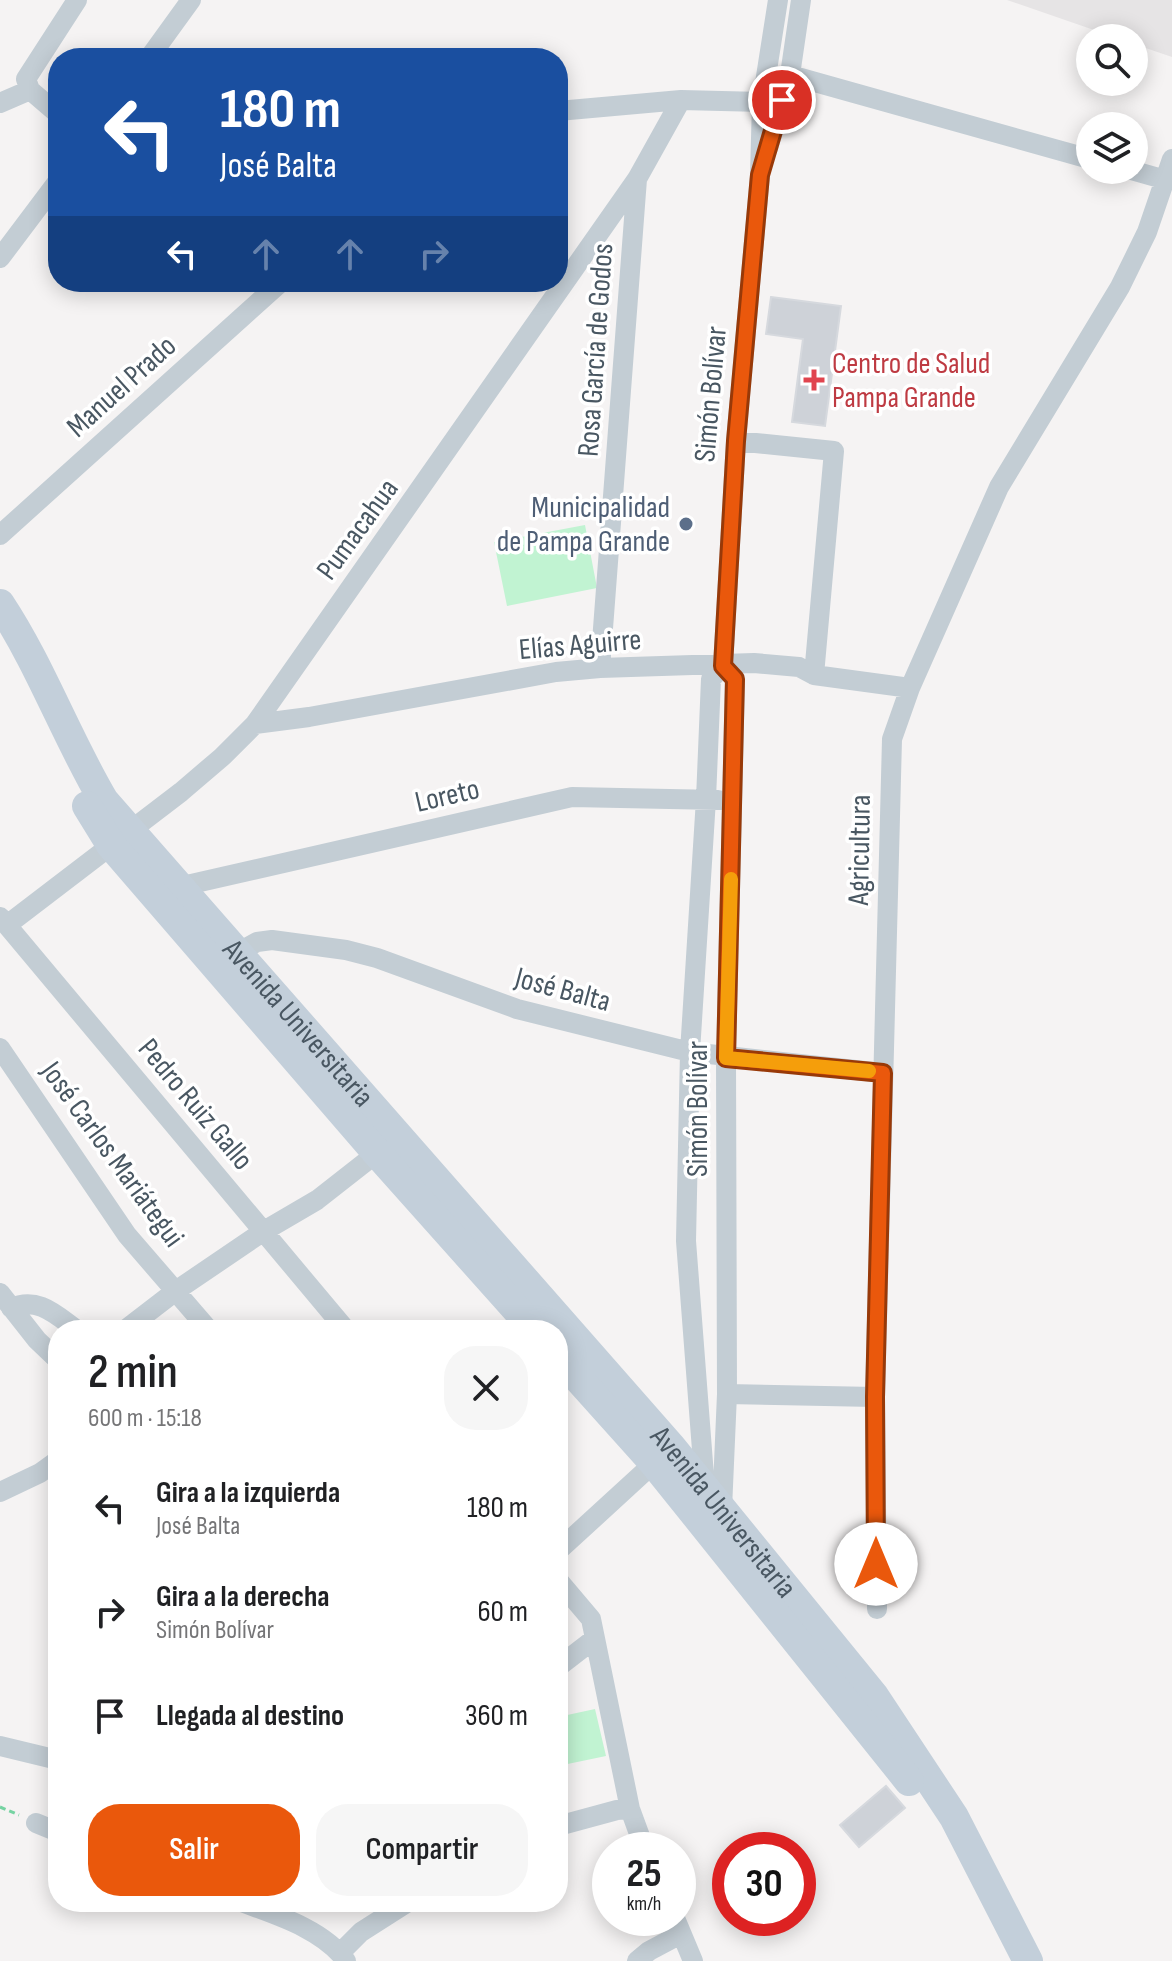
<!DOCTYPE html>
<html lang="es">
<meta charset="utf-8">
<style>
:root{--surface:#fff;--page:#f6f6f6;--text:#202124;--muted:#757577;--accent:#ea580c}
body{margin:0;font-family:"Sofia Sans Condensed",sans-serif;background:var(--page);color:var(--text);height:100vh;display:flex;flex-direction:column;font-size:30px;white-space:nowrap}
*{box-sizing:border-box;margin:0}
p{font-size:26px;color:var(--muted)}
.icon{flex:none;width:44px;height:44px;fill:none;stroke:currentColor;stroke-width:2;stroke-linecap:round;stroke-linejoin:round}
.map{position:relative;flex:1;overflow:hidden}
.details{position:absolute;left:48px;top:1320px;width:520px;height:592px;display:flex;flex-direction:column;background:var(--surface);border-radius:32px;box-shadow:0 4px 20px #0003}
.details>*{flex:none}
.banner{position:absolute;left:48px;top:48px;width:520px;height:244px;border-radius:32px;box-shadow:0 4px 20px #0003;background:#1a4fa0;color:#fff;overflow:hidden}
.tools{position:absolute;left:1076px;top:24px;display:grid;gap:16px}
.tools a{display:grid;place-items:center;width:72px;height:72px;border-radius:50%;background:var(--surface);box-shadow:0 4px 20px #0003;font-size:40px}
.speed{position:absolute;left:592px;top:1832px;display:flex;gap:16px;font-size:40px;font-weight:700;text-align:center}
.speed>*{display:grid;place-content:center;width:104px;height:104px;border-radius:50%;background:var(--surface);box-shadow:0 4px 20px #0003;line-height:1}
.speed small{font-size:20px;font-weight:400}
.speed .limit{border:12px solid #d22;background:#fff;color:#111}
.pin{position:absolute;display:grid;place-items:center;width:68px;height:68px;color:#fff;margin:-34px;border:4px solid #fff;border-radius:50%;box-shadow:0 2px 8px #0007}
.me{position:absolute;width:88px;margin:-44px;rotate:0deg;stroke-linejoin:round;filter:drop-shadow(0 0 6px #0008)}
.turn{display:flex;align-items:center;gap:28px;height:168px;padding:0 40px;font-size:36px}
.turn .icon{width:104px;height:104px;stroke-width:2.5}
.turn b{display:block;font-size:56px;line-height:68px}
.lanes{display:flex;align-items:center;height:76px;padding:0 40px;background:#0003;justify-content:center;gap:40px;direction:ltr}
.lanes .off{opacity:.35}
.round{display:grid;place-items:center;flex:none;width:84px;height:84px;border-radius:32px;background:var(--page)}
.head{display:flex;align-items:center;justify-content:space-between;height:136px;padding:0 40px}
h1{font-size:48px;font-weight:600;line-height:60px}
.cta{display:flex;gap:16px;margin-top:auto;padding:16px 40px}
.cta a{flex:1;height:92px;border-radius:32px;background:var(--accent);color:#fff;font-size:32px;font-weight:600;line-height:92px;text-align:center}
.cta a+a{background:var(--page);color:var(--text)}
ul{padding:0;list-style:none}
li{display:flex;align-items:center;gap:24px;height:104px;padding:0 40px}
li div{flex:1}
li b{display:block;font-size:30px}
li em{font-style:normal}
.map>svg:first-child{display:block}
.education{fill:#e6e4e5}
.green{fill:#c1f3d2}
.building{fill:#ced2d8;stroke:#d6d9de;stroke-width:2}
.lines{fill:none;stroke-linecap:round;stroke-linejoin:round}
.path{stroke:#76d3a2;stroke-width:3;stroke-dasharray:6 4;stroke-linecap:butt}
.street{stroke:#c3cdd4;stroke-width:20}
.secondary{stroke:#c3cfda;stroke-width:30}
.route-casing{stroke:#983908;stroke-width:20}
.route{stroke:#ea580c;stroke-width:14}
.slow{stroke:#f59e0b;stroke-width:14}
.health-dot{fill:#e0444e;stroke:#fff;stroke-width:3}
.service-dot{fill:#5c6f8a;stroke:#fff;stroke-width:3}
.labels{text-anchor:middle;stroke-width:7;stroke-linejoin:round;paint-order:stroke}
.street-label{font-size:30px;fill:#495762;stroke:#fff}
.health-label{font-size:30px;fill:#be3a42;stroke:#fff;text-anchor:start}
.service-label{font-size:30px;fill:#4e5e75;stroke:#fff;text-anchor:end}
</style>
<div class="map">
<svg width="1172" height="1961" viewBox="0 0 1172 1961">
<rect width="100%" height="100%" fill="#f5f3f3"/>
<path class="education" d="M1007 0H1172V57L1134 44V38H1117Z"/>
<path class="green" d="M585 525 597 588 507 606 494 542Z
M595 1709 606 1756 558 1766V1717Z"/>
<path class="building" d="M771 297 841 306 825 426 792 422 803 339 766 334Z
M886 1786 905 1808 859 1847 840 1825Z"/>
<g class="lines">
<path class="path" d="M0 1807 19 1815"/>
<path class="street" d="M149 58 191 0
M790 75 1090 159
M0 103 30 90
M558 111 681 100 762 102
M58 114 30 90 26 79 77 0
M768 148 790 75 801 0
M1131 170 1166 180
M0 258 58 181
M736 441 834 451 814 675
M0 535 281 282
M600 668 637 179
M255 724 309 717 556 672 600 668 754 663 799 667 814 675 910 688
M178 887 572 797 718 800
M0 917 346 1330
M7 925 181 792 222 757 255 724 637 179 681 100
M237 953 257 942 272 940 346 950 377 958 517 1009 690 1052 883 1073
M0 1048 127 1235 209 1330
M0 1293 37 1340 58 1360
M11 1308C38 1296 56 1315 77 1330
M125 1330 177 1290 264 1231 317 1200 377 1153
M727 1394 875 1397
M705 1489 686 1241 690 1052 706 799 711 679 723 666 736 441 760 175 762 102 778 0
M0 1492 40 1473 58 1460
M722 1509 727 1394 726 1058 735 679 723 666
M558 1551 654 1463
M558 1580 591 1619 630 1809 645 1850
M877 1609 875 1397 892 739 910 688 999 487 1120 287 1147 232 1172 159
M558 1667 593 1640
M0 1746 58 1760
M36 1823 58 1832
M558 1826 617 1810 630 1809
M241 1902C276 1915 323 1929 346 1961
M675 1918 693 1961
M340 1953 361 1932 408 1902
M637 1961 649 1951 681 1934"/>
<g class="secondary">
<path id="s1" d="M0 604C41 666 66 737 104 801L672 1448 874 1696 954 1817 1028 1961"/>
<path d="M87 806 111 845 377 1153 535 1330"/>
<path d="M558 1356 654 1463 909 1781"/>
</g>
</g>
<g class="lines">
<defs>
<path id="route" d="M782 100 760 175 736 441 723 666 735 679 726 1058 883 1073 875 1397 876 1564"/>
</defs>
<use href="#route" class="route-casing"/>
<use href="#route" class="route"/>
<path class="slow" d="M731 879 726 1058 869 1071"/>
</g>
<path class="health-dot" d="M810 368h8v8h8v8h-8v8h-8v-8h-8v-8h8z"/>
<circle class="service-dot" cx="686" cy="524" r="8"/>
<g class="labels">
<g class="street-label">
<text transform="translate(595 350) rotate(-86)" y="10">Rosa García de Godos</text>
<text transform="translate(121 386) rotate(-42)" y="10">Manuel Prado</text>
<text transform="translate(710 394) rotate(-85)" y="10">Simón Bolívar</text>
<text transform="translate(357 529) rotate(-54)" y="10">Pumacahua</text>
<text transform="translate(580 644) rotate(-5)" y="10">Elías Aguirre</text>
<text transform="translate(447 795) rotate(-13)" y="10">Loreto</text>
<text transform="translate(859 850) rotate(-89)" y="10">Agricultura</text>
<text transform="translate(563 989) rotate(15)" y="10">José Balta</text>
<text dy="10" stroke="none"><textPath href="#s1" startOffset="518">Avenida Universitaria</textPath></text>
<text transform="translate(196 1104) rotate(50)" y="10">Pedro Ruiz Gallo</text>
<text transform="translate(697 1109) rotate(-90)" y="10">Simón Bolívar</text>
<text transform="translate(113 1154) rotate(54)" y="10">José Carlos Mariátegui</text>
<text dy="10" stroke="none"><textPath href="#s1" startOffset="1166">Avenida Universitaria</textPath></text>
</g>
<g class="health-label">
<text x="832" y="373">Centro de Salud<tspan x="832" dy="34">Pampa Grande</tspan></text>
</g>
<g class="service-label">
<text x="670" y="517">Municipalidad<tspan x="670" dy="34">de Pampa Grande</tspan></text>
</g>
</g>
</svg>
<div class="tools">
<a><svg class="icon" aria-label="search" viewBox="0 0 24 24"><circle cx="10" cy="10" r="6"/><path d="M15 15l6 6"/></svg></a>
<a><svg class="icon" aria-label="layers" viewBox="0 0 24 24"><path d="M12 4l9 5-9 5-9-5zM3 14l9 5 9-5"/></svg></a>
</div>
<div class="speed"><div>25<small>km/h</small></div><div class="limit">30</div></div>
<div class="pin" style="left:782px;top:100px;background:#d93025"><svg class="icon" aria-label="arrive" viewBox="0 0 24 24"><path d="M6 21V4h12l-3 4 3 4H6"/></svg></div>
<svg class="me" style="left:876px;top:1564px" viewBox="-20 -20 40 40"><circle r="19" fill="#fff"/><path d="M0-13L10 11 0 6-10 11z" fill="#ea580c"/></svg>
<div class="banner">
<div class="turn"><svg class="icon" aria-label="left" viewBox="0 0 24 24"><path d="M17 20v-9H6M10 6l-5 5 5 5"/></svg><div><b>180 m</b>José Balta</div></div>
<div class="lanes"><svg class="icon" aria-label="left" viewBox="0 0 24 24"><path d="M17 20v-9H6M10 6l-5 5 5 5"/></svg><svg class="icon off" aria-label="ahead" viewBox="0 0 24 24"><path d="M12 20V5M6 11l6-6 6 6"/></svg><svg class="icon off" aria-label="ahead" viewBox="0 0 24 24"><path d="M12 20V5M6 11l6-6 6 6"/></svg><svg class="icon off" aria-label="right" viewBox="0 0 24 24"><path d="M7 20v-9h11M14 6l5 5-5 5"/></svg></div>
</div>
<section class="details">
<div class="head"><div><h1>2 min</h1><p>600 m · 15:18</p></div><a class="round"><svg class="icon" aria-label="close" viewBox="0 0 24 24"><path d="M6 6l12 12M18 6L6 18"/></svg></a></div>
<ul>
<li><svg class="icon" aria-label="left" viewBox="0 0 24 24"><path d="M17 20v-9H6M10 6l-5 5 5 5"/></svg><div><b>Gira a la izquierda</b><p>José Balta</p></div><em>180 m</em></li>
<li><svg class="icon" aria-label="right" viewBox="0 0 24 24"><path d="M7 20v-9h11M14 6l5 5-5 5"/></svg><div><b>Gira a la derecha</b><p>Simón Bolívar</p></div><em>60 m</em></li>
<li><svg class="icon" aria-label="arrive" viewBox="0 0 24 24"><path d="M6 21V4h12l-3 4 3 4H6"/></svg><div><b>Llegada al destino</b></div><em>360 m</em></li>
</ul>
<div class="cta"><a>Salir</a><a>Compartir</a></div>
</section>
</div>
